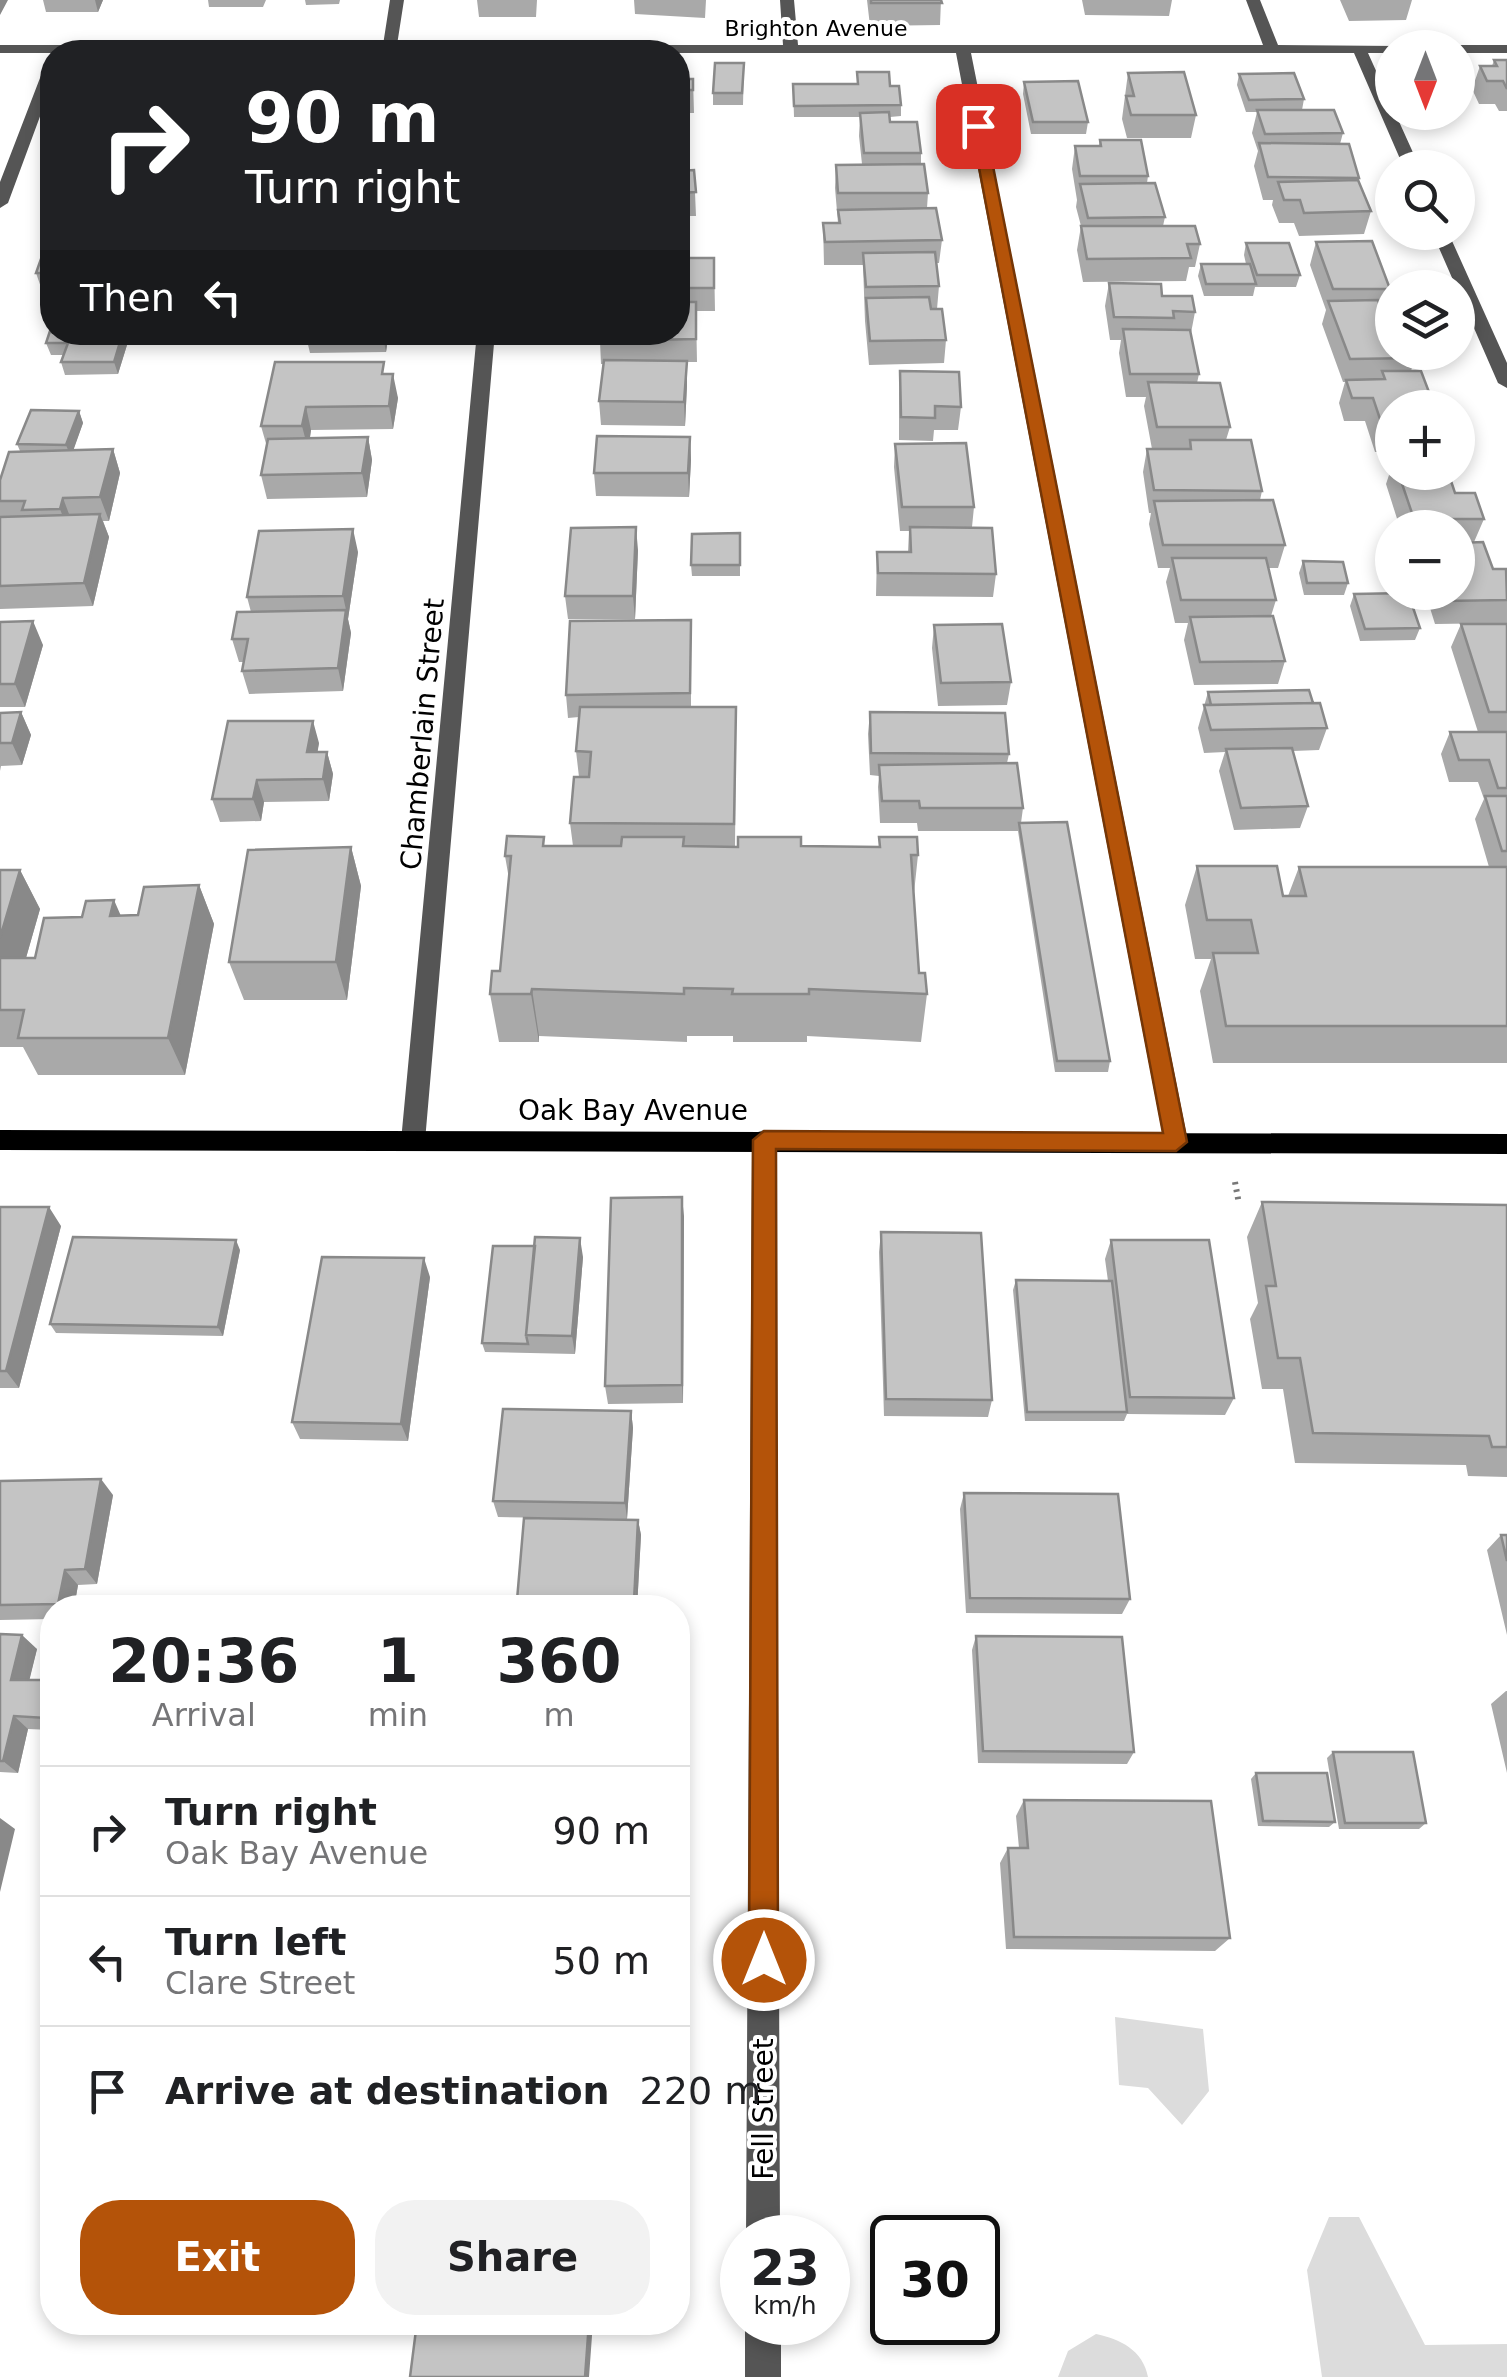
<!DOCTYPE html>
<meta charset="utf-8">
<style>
:root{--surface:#fff;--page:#f2f2f2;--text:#202124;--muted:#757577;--line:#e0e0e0;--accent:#b45309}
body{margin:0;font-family:"DejaVu Sans",sans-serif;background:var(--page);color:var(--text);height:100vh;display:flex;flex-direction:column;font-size:38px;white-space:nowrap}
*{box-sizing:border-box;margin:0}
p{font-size:32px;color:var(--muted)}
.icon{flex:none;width:55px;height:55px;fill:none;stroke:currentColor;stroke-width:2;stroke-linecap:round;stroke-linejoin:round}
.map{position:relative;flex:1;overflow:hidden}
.side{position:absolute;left:40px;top:1595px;width:650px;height:740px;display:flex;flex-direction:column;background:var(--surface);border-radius:40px;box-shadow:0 5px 15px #0003}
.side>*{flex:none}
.banner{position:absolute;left:40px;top:40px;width:650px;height:305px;border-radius:40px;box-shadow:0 5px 15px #0003;background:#202124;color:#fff;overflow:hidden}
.needle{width:65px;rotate:180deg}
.fabs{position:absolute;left:1375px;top:30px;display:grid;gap:20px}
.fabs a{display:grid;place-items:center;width:100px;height:100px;border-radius:50%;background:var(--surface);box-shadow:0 5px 15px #0003;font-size:50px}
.speed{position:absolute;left:720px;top:2215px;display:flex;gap:20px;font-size:50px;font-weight:700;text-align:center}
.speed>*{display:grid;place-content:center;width:130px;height:130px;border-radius:50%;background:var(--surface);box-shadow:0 5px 15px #0003;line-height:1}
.speed small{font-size:25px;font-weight:400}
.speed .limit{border:5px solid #111;border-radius:15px;background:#fff;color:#111}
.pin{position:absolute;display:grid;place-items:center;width:85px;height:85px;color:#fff;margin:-42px;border-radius:20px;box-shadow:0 5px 15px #0006}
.me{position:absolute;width:110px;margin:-55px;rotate:0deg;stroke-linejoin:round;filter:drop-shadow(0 0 8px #0008)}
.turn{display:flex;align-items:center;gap:35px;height:210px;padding:0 40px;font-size:45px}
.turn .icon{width:130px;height:130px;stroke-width:2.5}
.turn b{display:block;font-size:70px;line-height:85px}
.then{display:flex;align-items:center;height:95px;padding:0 40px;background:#0003;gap:20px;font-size:38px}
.eta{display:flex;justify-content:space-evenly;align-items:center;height:170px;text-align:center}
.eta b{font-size:60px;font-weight:700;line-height:70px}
.cta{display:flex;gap:20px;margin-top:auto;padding:20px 40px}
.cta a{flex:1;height:115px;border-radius:40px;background:var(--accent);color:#fff;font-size:40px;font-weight:700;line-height:115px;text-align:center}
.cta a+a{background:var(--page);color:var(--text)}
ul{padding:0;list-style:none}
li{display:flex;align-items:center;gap:30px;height:130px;padding:0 40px;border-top:2px solid var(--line)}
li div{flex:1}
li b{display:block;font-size:38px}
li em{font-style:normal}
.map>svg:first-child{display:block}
.green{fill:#dcdcdc}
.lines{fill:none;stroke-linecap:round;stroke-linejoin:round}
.path{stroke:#777;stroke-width:6;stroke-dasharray:2.5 5;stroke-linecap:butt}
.minor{fill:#555;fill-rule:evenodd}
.major{fill:#000;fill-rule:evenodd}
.wall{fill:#a9a9a9}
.shaded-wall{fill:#898989}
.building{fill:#c4c4c4;stroke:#898989;stroke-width:2.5}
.route{fill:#b45309;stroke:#753606;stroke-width:2.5}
.labels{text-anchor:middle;stroke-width:8;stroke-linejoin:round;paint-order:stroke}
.far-street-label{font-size:22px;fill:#000;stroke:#fff}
.street-label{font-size:28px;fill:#000;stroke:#fff}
</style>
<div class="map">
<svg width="1507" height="2377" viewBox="0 0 1507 2377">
<rect width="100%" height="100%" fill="#fff"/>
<path class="green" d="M1115 2017 1203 2029 1209 2091 1182 2125 1148 2088 1119 2085Z
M1329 2217H1359L1425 2345 1507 2344V2377H1322L1307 2270Z
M1096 2334C1120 2339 1143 2350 1148 2377H1058L1068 2351Z"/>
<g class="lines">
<path class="path" d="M1235 1182 1239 1204"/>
<path class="minor" d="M390 0H404L397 45H783L780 0H794L798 45H1263L1246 0H1260L1278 45 1397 46 1392 48V53H1368L1420 168H1404L1354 53H971L1188 1142 1185 1149H1167L1164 1142 956 53H0V45H383Z
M1458 45H1507V53H1458V48H1452Z
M52 61V84L8 203 0 208V182L45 65Z
M1432 232H1448L1507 363V388L1498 383Z
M477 332H495L425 1141 422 1148H404L401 1141Z
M764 1130 773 1133 776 1140 780 2238H746L752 1140 755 1133Z
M745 2322H781V2377H745Z"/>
<path class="major" d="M0 1130 1507 1134V1154L0 1150Z"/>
</g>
<path class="wall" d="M43 0H103L98 12H46Z
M208 0H266L263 7H209Z
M305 0H340L339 4 306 5Z
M477 0H537L536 17H479Z
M634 0H706L705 18 635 14Z
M867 0H941L940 25 870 26Z
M1082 0H1172L1169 16 1085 15Z
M1340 0H1412L1406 20 1349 21Z
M1494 60H1507V111H1499L1495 104H1479L1472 89 1480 66H1492Z
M744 63 743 105H713V93Z
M857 72 890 86 901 105V116L890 117V122L921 153V164L928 193 927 208 942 240 939 263H937L939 286 937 309 946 340 944 363 869 365 865 321 863 265H824L823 223H838L835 188 836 165 862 164 859 136 860 117H794L793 84H857Z
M1128 73 1196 115 1191 138H1127L1122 119Z
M1239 74 1304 99 1302 110 1343 133 1340 144 1359 178 1358 181 1371 211 1364 234 1299 236 1294 223H1279L1272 205 1273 200H1263L1254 166 1258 151 1252 133 1257 112H1246L1237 85Z
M678 79H693L694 113H685L686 168H678Z
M1024 82 1088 122 1086 134H1031L1023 94Z
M1100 140 1148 176 1147 183 1165 217 1163 226 1200 244 1195 267H1189L1186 281 1083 282 1077 250 1081 226 1076 207 1077 200 1072 169 1075 146H1099Z
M694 170 696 216H678V171Z
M52 228V296H44L36 273Z
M1316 242 1390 289 1383 312 1415 358 1411 371 1392 408V452H1375L1365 421H1344L1339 403 1345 382H1343L1322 324 1326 310 1310 265Z
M1246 243 1300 275 1296 287H1255L1253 296H1204L1198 276 1201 264H1246L1244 255Z
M678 258H714L715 311H696L697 362H687V385L685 426 601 425 599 401 603 364H601L600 341 678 332Z
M1109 283 1162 296 1195 312 1191 333 1199 374 1197 383 1230 427 1226 440 1262 491 1260 500 1285 545 1278 568H1268L1276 600 1271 616 1285 661 1278 684 1194 685 1184 640 1188 623H1175L1166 582 1170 568H1158L1149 524 1151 513H1149L1143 472 1147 449H1152L1144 406 1146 397H1126L1119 353 1121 340H1110L1105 306Z
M52 332H131L118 374 65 375 61 362 64 355H51L46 343Z
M305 332H389L386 352 310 353Z
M900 371 961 407 958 430H934L933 441 899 440V394Z
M386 374 398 398 393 429 311 430 310 438 368 437 372 460 367 497 267 499 261 475 267 447 261 426Z
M79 411 83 423 73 450 113 449 120 473 109 521H103L109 537 93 606 0 609V480L20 451 17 444Z
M690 437 691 460 689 497 596 496 594 473Z
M895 444 974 507 972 527 996 574 993 597 876 596 877 552H908L909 531H900L894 467Z
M1392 466V472H1448L1455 493 1484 519 1474 542H1458V528H1400L1386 484Z
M740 533V576H692L691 565Z
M638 550 635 619H568L565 596Z
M358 552 348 619 351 633 343 691 249 694 242 671 244 662H239L232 639 251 612 247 597Z
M1303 561 1348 583 1344 595H1304L1299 573Z
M1507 572V623L1435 624 1425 592H1458Z
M1354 594 1420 628 1415 640 1360 641 1350 606Z
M691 620V707L736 740 735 847H879V837L918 855 914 893 919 973 927 994 921 1042 807 1036V1042H733V1036H687V1042L539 1036V1042H499L490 994 500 971 509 879 505 856 545 846H573L570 823 579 777 576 751 579 717 568 718 566 695Z
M0 622 43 645 25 707H0Z
M1461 624H1507V1063H1213L1200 991 1211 959H1195L1185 905 1197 866 1283 896H1288L1299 867H1489L1475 819 1484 799 1478 782H1449L1441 754 1450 732H1478L1451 647Z
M934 625 1011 682 1007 705 938 706 932 648Z
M1208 692 1313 703 1327 728 1319 750 1293 751 1308 806 1300 828 1234 830 1219 771 1225 752 1204 753 1198 728Z
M21 712 31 735 22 765 1 766 0 771V713Z
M870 712 1009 754 1007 763 1023 808 1021 823 1110 1061 1108 1072H1055L1018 831H918L917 823H880L878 787 879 776 870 775 868 734Z
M319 743 317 752H327L333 774 329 801 264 802 261 821 220 822 212 799Z
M351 847 361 886 347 1000H244L229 962Z
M0 870H20L40 909 26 958H35L121 916 138 915 199 885 214 924 185 1075H38L23 1047H0Z
M1262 1202 1507 1205V1477L1468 1476 1466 1465 1295 1463 1283 1389H1262L1250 1319 1258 1303 1247 1237Z
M0 1207 61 1226 19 1388H0Z
M684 1216 683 1403 608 1404 605 1386Z
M881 1232 992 1400 988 1417 884 1416 879 1252Z
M1111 1240 1234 1398 1225 1415 1127 1414 1124 1421H1025L1013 1290 1016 1280 1108 1281 1105 1259Z
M240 1250 223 1336 56 1333 50 1324Z
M583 1257 575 1354 485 1352 482 1343Z
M430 1277 408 1441 300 1439 292 1422Z
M631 1411 633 1428 627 1519 498 1517 493 1501Z
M0 1481 113 1495 97 1584 78 1585 74 1608H52V1619L0 1620Z
M964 1493 1130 1599 1122 1614 966 1613 960 1509Z
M638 1520 641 1535 637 1608H519L517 1600Z
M1501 1535H1507V1635L1487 1550Z
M0 1634 37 1649 29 1680H52V1730L28 1729 18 1773 0 1772Z
M976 1636 1134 1752 1127 1764 978 1763 972 1650Z
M1506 1691H1507V1773L1491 1704Z
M1333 1752 1426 1823 1419 1829H1339L1327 1758Z
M1256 1773 1335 1822 1329 1827 1258 1826 1251 1779Z
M1024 1800 1230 1938 1215 1951 1006 1949 1000 1863 1008 1848H1019L1016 1816Z"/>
<path class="shaded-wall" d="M0 0H8L0 15Z
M95 0H103L98 12Z
M123 332H131L118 374 114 362Z
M382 332H389L386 352Z
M687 361V385L685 426 684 402Z
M393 374 398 398 393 429 389 406Z
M306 407 311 430 308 449 302 426Z
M79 411 83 423 71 457 66 445Z
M368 437 372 460 367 497 362 473Z
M690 437 691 460 689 497 688 473Z
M113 449 120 473 109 521 100 497Z
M63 498 72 522 69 533 60 509Z
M100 514 109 537 93 606 84 583Z
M636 527 638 550 635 619 633 596Z
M353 529 358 552 348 619 343 596Z
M346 610 351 633 343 691 338 668Z
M33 621 43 645 25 707 15 684Z
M21 712 31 735 22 765 12 743Z
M313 721 319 743 314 774 307 752Z
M327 752 333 774 329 801 323 779Z
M257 780 264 802 261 821 253 799Z
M351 847 361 886 347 1000 336 962Z
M20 870 40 909 15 996 0 969V938Z
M199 885 214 924 185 1075 168 1038Z
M114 900 131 939 110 916Z
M532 989 539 1036V1042L531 994Z
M682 1197 684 1216 683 1403 682 1385Z
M49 1207 61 1226 19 1388 6 1371Z
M580 1238 583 1257 575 1354 572 1336Z
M236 1240 240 1250 223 1336 218 1327Z
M424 1258 430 1277 408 1441 401 1424Z
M631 1411 633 1428 627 1519 625 1503Z
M101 1479 113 1495 97 1584 85 1569Z
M638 1520 641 1535 637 1608H635Z
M65 1570 78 1585 74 1608H62L58 1604Z
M22 1635 37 1649 26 1694 11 1680Z
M52 1689V1724L46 1718Z
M14 1716 28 1729 18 1773 3 1761Z
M0 1818 15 1829 0 1892Z
M589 2322H593L589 2377H585Z"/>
<path class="building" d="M871 0H941L942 3H871Z
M1494 60H1507V89L1503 81H1487L1480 66H1497Z
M715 63H744L742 93H713Z
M857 72H889L890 86H899L901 105 794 106 793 84H858Z
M1184 72 1196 115H1131L1126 96H1134L1128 73Z
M1294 73 1304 99 1249 100 1239 74Z
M678 79H693V90H678Z
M1078 81 1088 122H1033L1024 82Z
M678 110H685V145H678Z
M1257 110H1334L1343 133 1265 134Z
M889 112 890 122H917L921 153H864L860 113Z
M1100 140H1141L1148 176H1080L1075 146H1101Z
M1259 143 1349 144 1359 178 1268 177Z
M924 164 928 193H838L836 165Z
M694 170 696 192 678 193V171Z
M1358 180 1371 211 1304 213 1300 200H1284L1278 182Z
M1155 183 1165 217 1088 218 1080 184Z
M936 208 942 240 825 242 823 223H840L838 210Z
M1081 226H1195L1200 244H1187L1191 258 1087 259Z
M52 228V273H36Z
M1372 241 1390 289H1333L1316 242Z
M1246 243H1289L1300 275H1257Z
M935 252 939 286 866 287 863 253Z
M678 258H714V288H678Z
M1201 264H1250L1256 284H1206Z
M1109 283 1161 284 1162 296H1192L1195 312 1173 311 1174 318 1114 317Z
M929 297 931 309H942L946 340 870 341 866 298Z
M1378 300 1382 312 1392 311V352H1413L1415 358 1350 359 1328 301Z
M678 302H696V339L600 341V332H678Z
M52 325V332H123L114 362H61L68 343H46Z
M1123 329 1190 330 1199 374H1130Z
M604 360 687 361 684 402 599 401Z
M275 362H384L382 374H393L389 406 306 407 302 426H261Z
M900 371 959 372 961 407 935 406V418L901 417Z
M1382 371H1421L1435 408H1392V428H1383L1373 398H1352L1346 380 1385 379Z
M1148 382 1220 383 1230 427H1157Z
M31 410 79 411 66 445 17 444Z
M597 436 690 437 688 473H594Z
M368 437 362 473 261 475 268 439Z
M1190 440H1251L1262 491 1154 490 1147 449H1191Z
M966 443 974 507H902L895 444Z
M113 449 100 497 63 498 60 509 22 510 25 501H0V480L9 452Z
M1398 472H1448L1455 493H1475L1484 519H1414Z
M1273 500 1285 545H1163L1154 501Z
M100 514 84 583 0 586V517Z
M636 527 633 596H565L571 528Z
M910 527 992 528 996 574 878 573 877 552H911Z
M353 529 343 596 247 597 259 531Z
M740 533V565H691L692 534Z
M1483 542 1493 569H1506L1507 600 1444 601 1441 592H1458V543Z
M1172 558H1266L1276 600H1181Z
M1303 561 1343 562 1348 583H1307Z
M1408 593 1420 628 1365 629 1354 594Z
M346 610 338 668 242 671 248 639H232L237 612Z
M1273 616 1285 661 1200 662 1190 617Z
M691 620 690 693 566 695 570 621Z
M33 621 15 684H0V622Z
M1002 624 1011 682 941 683 934 625Z
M1461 624H1507V712H1489Z
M1309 690 1313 703 1211 705 1208 692Z
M1320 703 1327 728 1211 730 1204 705Z
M580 707H736L734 824 570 823 574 777H589L591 752 576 751Z
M21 712 12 743H0V713Z
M870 712 1005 713 1009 754 871 753Z
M228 721H313L307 752H327L323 779 257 780 253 799H212Z
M1450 732H1507V788H1498L1489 760H1459Z
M1292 748 1308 806 1241 808 1226 749Z
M1017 763 1023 808H920L919 801H882L879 765Z
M1485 796H1507V851H1502Z
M1067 822 1110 1061H1057L1019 823Z
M507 836 544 837 543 846H621L622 837H684L683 846 738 847V837H801V846L880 847 879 837H917L918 855H911L919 973H925L927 994 809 989V994H732L733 989 684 988V994L532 989 531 994H490L492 971H500L511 856H505Z
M351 847 336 962H229L248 850Z
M1197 866H1277L1283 896H1306L1299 867H1507V1026H1226L1213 953H1258L1251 920H1207Z
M0 870H20L0 938Z
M199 885 168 1038H18L24 1010H0V958H35L44 918 82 917 86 901 114 900 110 916 138 915 144 887Z
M682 1197V1385L605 1386 611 1198Z
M1262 1202 1507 1205V1447H1492L1489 1436 1313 1433 1300 1358H1278L1266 1286H1276Z
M0 1207H49L6 1371H0Z
M881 1232 981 1233 992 1400 886 1399Z
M73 1237 236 1240 218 1327 50 1324Z
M535 1237 580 1238 572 1336 526 1335Z
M1111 1240H1209L1234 1398 1130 1397Z
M493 1246H535L526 1335 528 1344 482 1343Z
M322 1257 424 1258 401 1424 292 1422Z
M1016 1280 1112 1281 1127 1412H1027Z
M503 1409 631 1411 625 1503 493 1501Z
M101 1479 85 1569 65 1570 58 1604 0 1605V1481Z
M964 1493 1118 1494 1130 1599 970 1598Z
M524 1518 638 1520 634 1602 517 1600Z
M1501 1535H1507V1561Z
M0 1634 22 1635 11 1680H52V1689L46 1718 14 1716 3 1761H0Z
M976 1636 1122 1637 1134 1752 983 1751Z
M1333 1752H1413L1426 1823H1345Z
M1256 1773H1327L1335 1822 1263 1821Z
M1024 1800 1211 1801 1230 1938 1014 1937 1008 1848H1028Z
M417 2322H589L585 2377H410Z"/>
<path class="route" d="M978 122 985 126 1187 1142 1176 1151 776 1149 778 1960 774 1971 764 1975 753 1971 749 1960 753 1140 764 1131 1163 1133 971 126Z"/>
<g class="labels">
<g class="far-street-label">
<text x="816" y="36">Brighton Avenue</text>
</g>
<g class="street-label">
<text transform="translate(422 734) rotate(-85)" y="10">Chamberlain Street</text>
<text x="633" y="1120">Oak Bay Avenue</text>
<text transform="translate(763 2109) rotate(-90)" y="10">Fell Street</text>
</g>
</g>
</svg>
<div class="fabs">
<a><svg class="needle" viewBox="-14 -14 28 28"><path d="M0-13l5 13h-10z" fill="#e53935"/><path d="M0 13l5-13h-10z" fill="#757577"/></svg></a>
<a><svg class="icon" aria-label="search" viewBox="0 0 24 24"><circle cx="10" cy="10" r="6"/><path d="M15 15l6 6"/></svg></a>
<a><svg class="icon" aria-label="layers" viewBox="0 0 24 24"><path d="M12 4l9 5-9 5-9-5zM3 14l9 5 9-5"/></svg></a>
<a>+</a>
<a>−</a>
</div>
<div class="speed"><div>23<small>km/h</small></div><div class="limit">30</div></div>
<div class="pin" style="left:978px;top:126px;background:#d93025"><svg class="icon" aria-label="arrive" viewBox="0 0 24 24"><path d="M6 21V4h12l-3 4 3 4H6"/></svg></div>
<svg class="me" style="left:764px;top:1960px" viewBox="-20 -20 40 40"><circle r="17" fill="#b45309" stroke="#fff" stroke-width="3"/><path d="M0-11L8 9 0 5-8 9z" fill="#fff"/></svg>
<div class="banner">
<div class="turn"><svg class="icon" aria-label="right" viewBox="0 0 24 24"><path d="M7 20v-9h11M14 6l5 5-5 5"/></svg><div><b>90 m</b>Turn right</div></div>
<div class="then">Then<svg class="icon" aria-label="left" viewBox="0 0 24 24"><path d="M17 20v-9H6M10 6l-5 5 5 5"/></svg></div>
</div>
<section class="side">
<div class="eta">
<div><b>20:36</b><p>Arrival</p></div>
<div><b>1</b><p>min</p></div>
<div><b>360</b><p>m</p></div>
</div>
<ul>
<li><svg class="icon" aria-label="right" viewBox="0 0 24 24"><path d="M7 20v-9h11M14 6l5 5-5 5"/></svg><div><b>Turn right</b><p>Oak Bay Avenue</p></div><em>90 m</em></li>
<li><svg class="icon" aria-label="left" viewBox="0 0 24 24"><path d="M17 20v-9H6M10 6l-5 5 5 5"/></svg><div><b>Turn left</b><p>Clare Street</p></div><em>50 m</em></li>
<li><svg class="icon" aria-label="arrive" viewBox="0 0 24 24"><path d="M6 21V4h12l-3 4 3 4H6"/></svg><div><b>Arrive at destination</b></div><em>220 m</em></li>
</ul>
<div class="cta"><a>Exit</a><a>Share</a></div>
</section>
</div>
